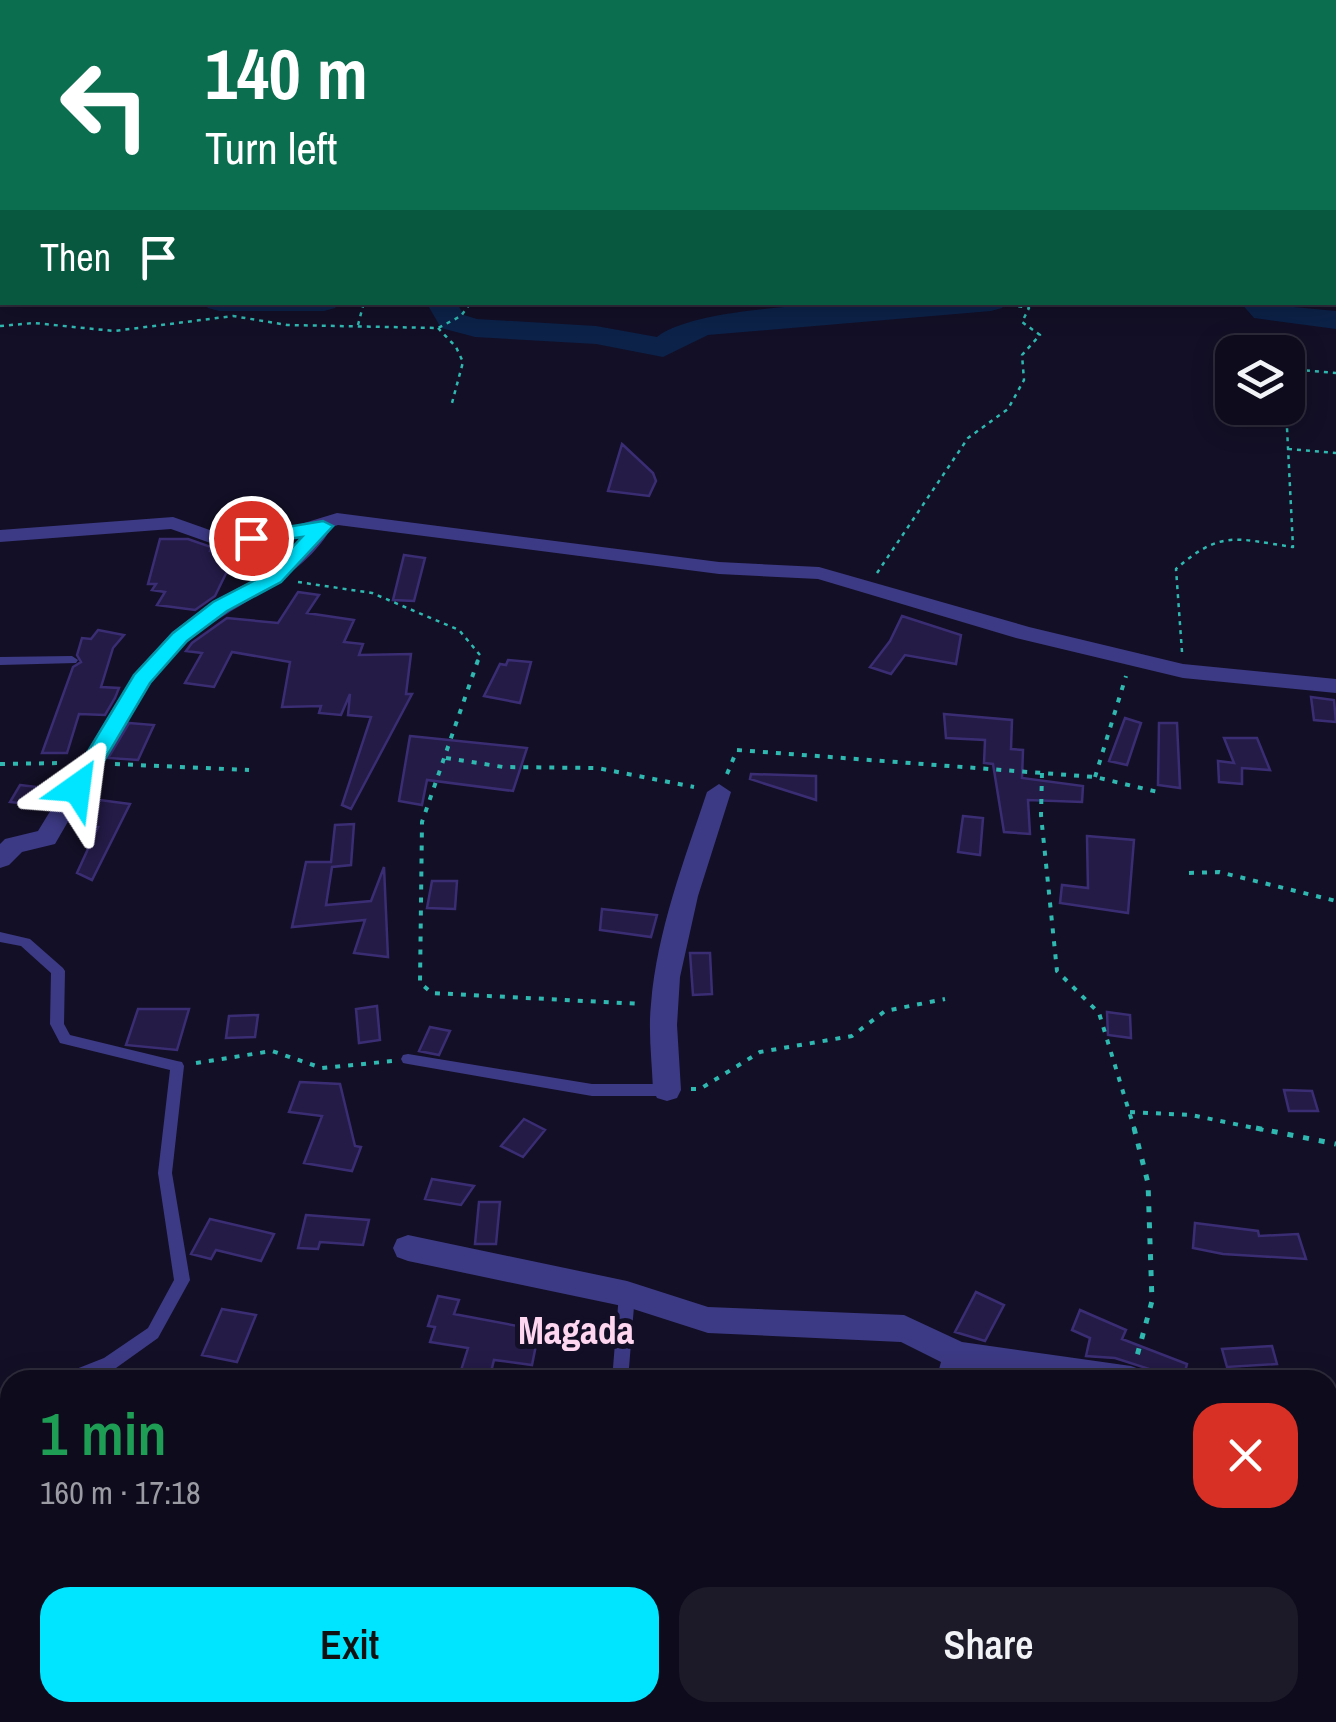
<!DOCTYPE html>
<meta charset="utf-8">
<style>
:root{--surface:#0e0b1c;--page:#1c1929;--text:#f1f3f6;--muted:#9b9ba3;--line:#2e2b3b;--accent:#00e5ff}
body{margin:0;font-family:"Archivo Narrow",sans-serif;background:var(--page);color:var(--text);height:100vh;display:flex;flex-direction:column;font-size:38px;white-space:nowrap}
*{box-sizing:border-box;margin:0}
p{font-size:32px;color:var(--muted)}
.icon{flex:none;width:55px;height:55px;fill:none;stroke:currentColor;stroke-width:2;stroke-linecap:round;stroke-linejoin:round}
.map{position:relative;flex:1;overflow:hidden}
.side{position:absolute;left:0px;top:1370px;width:1338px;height:352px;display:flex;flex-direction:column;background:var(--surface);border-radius:30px 30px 0 0;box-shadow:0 5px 25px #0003,0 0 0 2px var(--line)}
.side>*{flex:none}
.hud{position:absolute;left:0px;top:0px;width:1338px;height:305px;box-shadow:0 5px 25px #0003,0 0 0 2px var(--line);background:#0b6e4f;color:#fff;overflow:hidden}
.buttons{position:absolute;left:1215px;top:335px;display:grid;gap:20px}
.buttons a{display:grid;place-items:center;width:90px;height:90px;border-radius:20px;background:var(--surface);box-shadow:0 5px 25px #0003,0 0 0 2px var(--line);font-size:50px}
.pin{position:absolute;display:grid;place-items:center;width:85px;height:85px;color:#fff;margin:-42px;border:5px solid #fff;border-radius:50%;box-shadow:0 2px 10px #0007}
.me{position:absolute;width:110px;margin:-55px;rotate:31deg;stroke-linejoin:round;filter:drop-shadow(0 0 8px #0008)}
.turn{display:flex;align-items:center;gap:35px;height:210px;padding:0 40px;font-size:45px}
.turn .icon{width:130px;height:130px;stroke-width:2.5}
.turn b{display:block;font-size:70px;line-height:85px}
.then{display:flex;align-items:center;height:95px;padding:0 40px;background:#0003;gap:20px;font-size:38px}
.round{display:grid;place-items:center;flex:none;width:105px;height:105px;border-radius:30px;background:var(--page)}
.overview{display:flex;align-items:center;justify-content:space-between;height:170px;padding:0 40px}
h1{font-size:60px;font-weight:600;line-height:75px;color:#1e9e55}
.cta{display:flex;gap:20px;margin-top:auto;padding:20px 40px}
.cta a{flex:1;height:115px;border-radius:30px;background:var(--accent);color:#111;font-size:40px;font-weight:600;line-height:115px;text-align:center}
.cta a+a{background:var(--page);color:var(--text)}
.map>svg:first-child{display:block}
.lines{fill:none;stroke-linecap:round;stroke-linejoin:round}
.river{fill:#0c2248;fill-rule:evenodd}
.building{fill:#241b47;stroke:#3b2d73;stroke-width:2.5}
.path-far2{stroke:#2fb8b0;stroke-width:2.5;stroke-dasharray:4 5;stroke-linecap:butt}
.path-far1{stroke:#2fb8b0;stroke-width:4;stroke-dasharray:5 8;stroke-linecap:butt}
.path{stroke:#2fb8b0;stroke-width:5;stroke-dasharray:6 10;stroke-linecap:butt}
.lane{fill:#3d3a85;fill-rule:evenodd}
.street{fill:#3d3a85;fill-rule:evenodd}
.route{fill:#00e5ff;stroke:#0095a6;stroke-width:2.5}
.labels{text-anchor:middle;stroke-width:10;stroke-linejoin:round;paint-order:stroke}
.near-neighbourhood-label{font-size:38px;font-weight:bold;fill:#ffd6f0;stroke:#130f26}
</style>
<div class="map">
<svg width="1336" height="1722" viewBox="0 0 1336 1722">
<rect width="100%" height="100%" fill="#130f26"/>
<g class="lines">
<path class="river" d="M2 268V286L0 287V269Z
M204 302H339L335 308 324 311H219L208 308Z
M426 302H456L464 315 477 319 596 326 657 337C707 297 935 302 1006 302L1002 308 991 311 708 335 663 357 596 344 475 337 441 328Z
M1240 302 1336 311V329L1254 318Z"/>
</g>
<path class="building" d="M622 444 653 473 656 481 649 496 608 491Z
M160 539H188L211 547 210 551 235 555 215 596 195 610 157 605 165 592 152 590 156 584H148Z
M404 555 425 558 414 601 393 600Z
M298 592 319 595 307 613 354 620 344 642 363 644 359 655 411 654 406 694H412L351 809 342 805 371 717 348 715 350 694 341 715 319 713 321 706 282 707 290 662 232 652 214 687 185 683 202 653 186 651 192 643 227 618 278 623Z
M902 616 961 635 956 664 905 655 891 674 870 667 890 641Z
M98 630 124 635 113 648 101 687 119 688 115 698 105 715 79 714 67 753H42L73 667 81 662 77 655 82 638 91 639Z
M508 660 531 662 520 703 484 696 500 664 506 665Z
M1311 697 1334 700 1336 722 1314 720Z
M944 714 1012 720 1011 749 1023 750 1022 778 1083 786 1082 802 1028 800 1030 834 1004 832 993 764 984 763 985 740 946 738Z
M1125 718 1141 723 1127 765 1109 761Z
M129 723 154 725 138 760 108 758Z
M1159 723H1177L1180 788 1158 785Z
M410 736 527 748 513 791 427 780 422 805 399 801Z
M1224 738H1257L1270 770 1242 768V784L1219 782 1218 761 1234 763Z
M751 774 816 776V800L750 779Z
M20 785 45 788 35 805 10 802Z
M92 799 130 804 92 880 77 873 98 827 79 825Z
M963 816 983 818 980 855 958 852Z
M354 824 351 865 332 867 326 905 371 901 384 867 388 957 354 953 365 920 292 927 306 862H331L335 825Z
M1087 836 1134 840 1128 913 1060 903 1062 885 1088 888Z
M432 881H457L455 909 427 908Z
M602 909 657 915 651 937 600 930Z
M690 953H710L712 994 693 995Z
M377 1006 380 1040 359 1043 356 1009Z
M138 1009H189L177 1050 126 1045Z
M1107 1012 1130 1015 1131 1038 1108 1035Z
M258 1015 255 1037 226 1038 229 1016Z
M430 1027 450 1031 439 1055 419 1051Z
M300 1082 340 1084 355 1146 361 1147 352 1171 304 1163 322 1116 289 1112Z
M1284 1090 1312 1091 1318 1111H1289Z
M524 1119 545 1130 523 1157 501 1146Z
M432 1179 474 1186 461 1205 425 1199Z
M479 1202H500L496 1244H475Z
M306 1215 369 1220 363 1245 320 1242 318 1249 298 1248Z
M210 1219 274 1234 261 1261 216 1250 211 1259 191 1254Z
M1195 1223 1258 1231 1259 1236 1298 1234 1306 1259 1223 1254 1193 1248Z
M976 1292 1004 1305 985 1341 955 1332Z
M438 1296 459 1300 454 1314 539 1330 532 1365 494 1360 489 1380H458L468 1348 430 1342 435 1327 428 1326Z
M222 1309 256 1315 237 1362 202 1355Z
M1080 1310 1126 1330 1122 1339 1187 1364 1183 1380 1115 1358 1086 1356 1090 1338 1072 1330Z
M1272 1346 1277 1364 1227 1367 1222 1349Z"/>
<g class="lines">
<path class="path-far2" d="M264 0 292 2
M1177 0 1191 2
M294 1 305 0
M358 325 364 302
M0 326 34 323 114 331 233 316 287 325 438 328 461 316 471 302
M438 328 456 347 463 362 452 403
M1288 369 1336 373
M1288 449 1336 453
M877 573 968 438 1008 409 1024 380 1022 355 1040 335 1022 322 1029 308 994 302
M298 582 372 593 459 630 480 655 477 663
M1182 652 1176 569C1221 529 1237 539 1293 547L1286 408"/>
<path class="path-far1" d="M478 660 422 822 420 983 432 993 642 1004
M446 758 503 767 597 768 694 787
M0 764 65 763
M115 764 249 770
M1042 773 1041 815 1057 971 1099 1013 1135 1131
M727 774 737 750 1095 777 1162 793
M1095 777 1126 676
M1189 873 1219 872 1336 901
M196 1063 272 1051 322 1068 393 1061
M691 1089H700L760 1052 852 1036 885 1011 945 999
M1130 1112 1191 1115 1269 1131"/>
<path class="path" d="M1134 1128 1148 1183 1152 1301 1137 1356
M1256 1128 1336 1144
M1229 1712 1230 1722"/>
<path class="lane" d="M72 656 78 660 76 663 0 665V657Z
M0 932 30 939 63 968 65 971 64 1024 70 1035 177 1061 182 1062 184 1066 172 1173 190 1280 158 1338 116 1368 85 1380H59L61 1375 104 1358 148 1328 174 1280 158 1173 170 1070 60 1043 50 1024 51 973 21 946 0 942Z
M408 1054 592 1084H667L672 1086 674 1090 672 1094 667 1096H592L408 1064 403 1063 401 1059 403 1055Z
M627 1287 632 1289 635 1294 628 1380H612L619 1294 622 1289Z
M10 1396V1410L0 1414V1400Z
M660 1712H678L679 1722H661Z"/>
<path class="street" d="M337 513 719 562 819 567 1029 627 1183 664 1336 679V693L1183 678 1016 638 818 579 719 574 338 525 332 527C300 582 236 601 190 640 136 687 92 782 55 844L22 852 9 865 0 868V844L5 839 38 831 134 674 172 632 212 602 266 573 302 537 283 542 219 546 171 529 0 542V530L173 517 221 534 281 530Z
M719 784 731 792 698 896 680 977 677 1025 681 1090 677 1098 667 1101 657 1098 653 1090C652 1061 648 1032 651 1004 657 931 684 861 707 792Z
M408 1235 627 1281 708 1307 904 1315 962 1342 1131 1366 1142 1370 1147 1380H1035L970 1371 968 1380H936L941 1362 901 1342 708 1333 627 1307 408 1261 397 1257 393 1248 397 1239Z
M1336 1392V1426L1328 1429V1395Z
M146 1712H182L179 1722H143Z
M848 1712H884L882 1722H846Z"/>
</g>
<path class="route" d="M323 521 333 526 281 582 227 611 187 641 150 683 85 793H69L66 788 134 675 173 633 213 602 267 574 302 537 251 544 245 542V534Z"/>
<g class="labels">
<g class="near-neighbourhood-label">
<text x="576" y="1344">Magada</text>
</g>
</g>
</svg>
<div class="buttons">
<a><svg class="icon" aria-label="layers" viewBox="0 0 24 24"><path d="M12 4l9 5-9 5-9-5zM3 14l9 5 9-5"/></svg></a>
</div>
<div class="pin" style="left:251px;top:538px;background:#d93025"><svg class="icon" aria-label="arrive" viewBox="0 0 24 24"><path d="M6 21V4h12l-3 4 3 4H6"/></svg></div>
<svg class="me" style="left:77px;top:788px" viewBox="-20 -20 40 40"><path d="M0-17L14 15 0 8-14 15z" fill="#00e5ff" stroke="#fff" stroke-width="4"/></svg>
<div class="hud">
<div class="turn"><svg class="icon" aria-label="left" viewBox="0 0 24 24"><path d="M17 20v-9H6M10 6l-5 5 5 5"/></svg><div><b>140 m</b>Turn left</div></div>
<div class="then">Then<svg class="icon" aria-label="arrive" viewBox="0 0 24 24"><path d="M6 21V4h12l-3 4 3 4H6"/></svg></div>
</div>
<section class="side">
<div class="overview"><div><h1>1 min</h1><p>160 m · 17:18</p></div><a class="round" style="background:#d93025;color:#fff"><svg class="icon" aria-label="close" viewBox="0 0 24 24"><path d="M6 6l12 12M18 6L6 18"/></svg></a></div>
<div class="cta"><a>Exit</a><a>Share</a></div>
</section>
</div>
